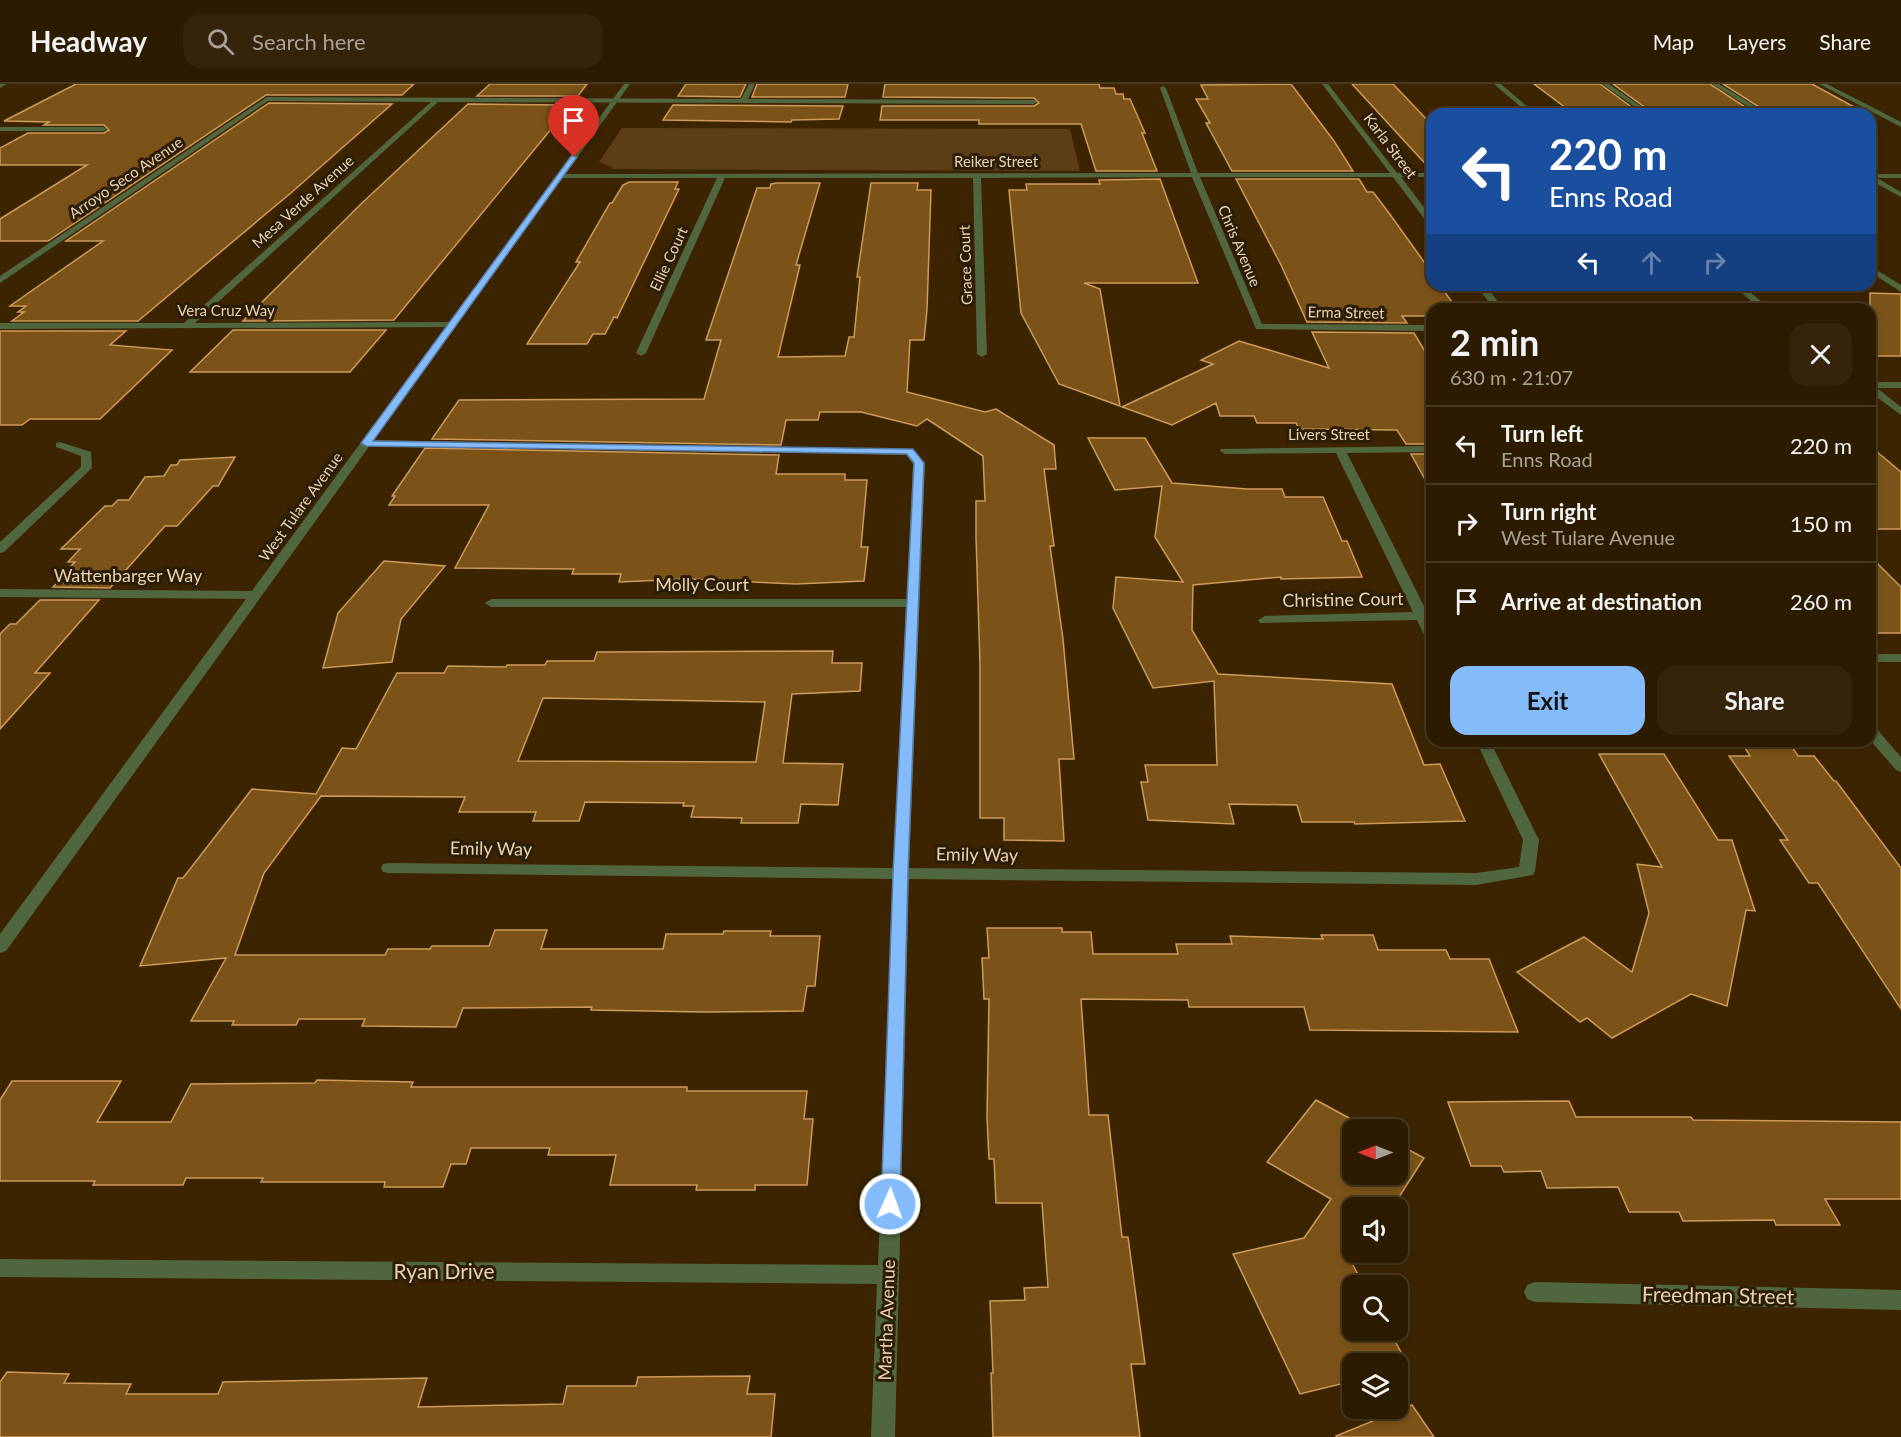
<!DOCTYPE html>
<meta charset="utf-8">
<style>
:root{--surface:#2d1b00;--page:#35240a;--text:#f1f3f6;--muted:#a7a199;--line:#483922;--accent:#84bcfb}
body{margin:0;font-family:Lato,sans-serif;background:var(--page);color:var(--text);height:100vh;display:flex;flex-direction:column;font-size:22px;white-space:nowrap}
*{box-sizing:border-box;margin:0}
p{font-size:20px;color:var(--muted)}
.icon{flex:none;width:33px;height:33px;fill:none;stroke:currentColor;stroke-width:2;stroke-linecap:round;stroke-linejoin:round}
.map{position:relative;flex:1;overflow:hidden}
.details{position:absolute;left:1426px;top:219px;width:450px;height:444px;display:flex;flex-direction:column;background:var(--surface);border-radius:18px;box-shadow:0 3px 9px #0003,0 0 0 2px var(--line)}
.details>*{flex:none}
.guide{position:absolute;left:1426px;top:24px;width:450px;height:183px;border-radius:18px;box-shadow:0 3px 9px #0003,0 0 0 2px var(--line);background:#1a4fa0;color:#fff;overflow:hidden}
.needle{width:39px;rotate:270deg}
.controls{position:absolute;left:1342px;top:1035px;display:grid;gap:12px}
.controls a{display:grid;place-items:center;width:66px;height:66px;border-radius:12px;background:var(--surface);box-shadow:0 3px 9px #0003,0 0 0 2px var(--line);font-size:30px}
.pin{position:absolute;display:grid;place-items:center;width:51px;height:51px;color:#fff;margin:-62px -26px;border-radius:50% 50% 50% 0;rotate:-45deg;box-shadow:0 0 6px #0007}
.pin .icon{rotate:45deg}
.me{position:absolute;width:66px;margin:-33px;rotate:2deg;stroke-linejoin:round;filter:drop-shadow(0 0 4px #0008)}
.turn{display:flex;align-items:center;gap:21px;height:126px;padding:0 24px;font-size:27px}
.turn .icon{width:78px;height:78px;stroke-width:2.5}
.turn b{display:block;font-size:42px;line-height:51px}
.lanes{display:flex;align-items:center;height:57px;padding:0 24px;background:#0003;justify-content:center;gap:30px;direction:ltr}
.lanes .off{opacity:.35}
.round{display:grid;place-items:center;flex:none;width:63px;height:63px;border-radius:18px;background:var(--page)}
.summary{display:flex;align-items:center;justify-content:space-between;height:102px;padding:0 24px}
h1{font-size:36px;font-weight:700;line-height:45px}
.button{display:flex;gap:12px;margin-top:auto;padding:12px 24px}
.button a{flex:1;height:69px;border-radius:18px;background:var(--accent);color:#111;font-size:24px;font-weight:700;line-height:69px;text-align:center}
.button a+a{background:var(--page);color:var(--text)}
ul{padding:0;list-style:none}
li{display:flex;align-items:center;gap:18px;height:78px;padding:0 24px;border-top:2px solid var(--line)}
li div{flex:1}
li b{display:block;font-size:22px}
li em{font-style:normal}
header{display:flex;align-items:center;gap:36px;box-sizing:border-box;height:84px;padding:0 30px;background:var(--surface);border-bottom:2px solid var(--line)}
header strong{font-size:28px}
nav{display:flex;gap:33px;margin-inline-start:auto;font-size:21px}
.search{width:420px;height:54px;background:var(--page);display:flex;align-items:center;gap:15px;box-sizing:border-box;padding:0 21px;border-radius:18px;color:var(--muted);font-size:22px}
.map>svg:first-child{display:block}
.green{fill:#5b3e15}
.building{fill:#7b5318;stroke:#cd9b5b;stroke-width:1.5;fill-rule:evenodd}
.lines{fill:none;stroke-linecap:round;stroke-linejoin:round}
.service{fill:#50663e;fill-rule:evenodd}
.minor{fill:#50663e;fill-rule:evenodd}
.tertiary{fill:#50663e;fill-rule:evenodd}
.route{fill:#84bcfb;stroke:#567aa3;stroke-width:1.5}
.labels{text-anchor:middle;stroke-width:6;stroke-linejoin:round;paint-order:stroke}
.far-street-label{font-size:15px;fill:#ecd2b3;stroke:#2c1d08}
.street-label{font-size:18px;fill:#ecd2b3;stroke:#2c1d08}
.near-street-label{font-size:21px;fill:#ecd2b3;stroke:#2c1d08}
</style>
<header>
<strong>Headway</strong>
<div class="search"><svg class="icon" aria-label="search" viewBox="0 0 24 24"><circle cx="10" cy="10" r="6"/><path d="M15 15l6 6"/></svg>Search here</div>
<nav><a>Map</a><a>Layers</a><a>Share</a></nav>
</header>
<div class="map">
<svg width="1901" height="1353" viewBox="0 0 1901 1353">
<rect width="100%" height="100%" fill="#3c2400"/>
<path class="green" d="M622 44 1070 45 1080 87 611 85 614 84 599 78Z"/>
<path class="building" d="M76 0H414L402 11H266L48 157H0V135L87 81H0V64L28 49H104L109 46 104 41H44L49 38 4 37Z
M490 0H587L578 12H477Z
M686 0H746L740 13 678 12Z
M757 0H848L845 13H752Z
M885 0H1099L1100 4H1114L1116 10H1123L1124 15H1130L1145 49H1142L1157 87H1096L1081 40H979V36H880L882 22H1034L1039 19 1034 14 883 13Z
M1291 0 1334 57 1353 87H1232L1206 39H1210L1196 15H1208L1201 1Z
M1352 0H1393L1432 41V87Z
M1534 0H1600L1641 30H1574Z
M1613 0H1710L1756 30H1654Z
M1723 0H1812L1867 30H1770Z
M269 19 392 20 292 108 138 237H12L24 228H18L26 222H10L103 157H66Z
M468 20 571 21 394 236 243 237 362 119Z
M673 21 843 22 839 35 792 36 791 38 663 36Z
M1160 95 1198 199H1084L1100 205 1120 322 1059 300 1021 229 1009 106H1027L1026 100H1100L1099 96Z
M1236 95H1359L1367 108H1373L1389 129 1432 189V201H1440L1454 221H1450L1453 225H1432V232H1402L1407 239 1307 238 1281 181Z
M629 98H678L675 105H679L617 234 614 233 605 250H593L587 260H527L580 178H576L610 119H612L623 101Z
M777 99H820L796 181H800L778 273 845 272 849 253H854L860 193H857L871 99H918L917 106H931L927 226 924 256H910L907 308 985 328 996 325 1054 361 1056 385H1044L1054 462H1050L1063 555 1074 675H1059L1064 757 1004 756V734H980V580L976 453V417H985L983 372 927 335 917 342 861 328H820L818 336H786L781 361 432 355 459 316 704 315 721 256H706L757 104H770L771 100Z
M1870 209 1901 210V272H1870Z
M233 246H386L350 288H190Z
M0 247H126L110 261 172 266 100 335H30L22 341H0Z
M1312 248 1414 249 1432 279V360H1406L1397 346 1299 345 1296 339H1257L1254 332H1220L1216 319 1172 341 1122 323 1213 280 1201 276 1239 257 1329 284Z
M1088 354H1145L1172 399 1247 405H1282L1285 413H1323L1342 457H1347L1362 493 1281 495V493L1193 501 1192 546 1218 590 1392 600 1424 681 1440 680 1465 737 1355 740 1354 738H1302L1297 721 1229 720 1234 740 1148 736 1141 698H1148L1145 681H1217L1214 597 1153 604 1113 524 1116 493 1183 498 1155 453 1162 402 1115 406Z
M1870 362 1901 388V445H1870Z
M425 364 779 371 776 390H845V396H867L861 463H868L864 497 796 500 688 495 619 498 621 490H572L574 485 455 484 489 421H389L395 412H392Z
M1411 370H1432V408Z
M235 373 218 402H213L177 442H165L110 504 53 503 72 484H69L75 478H68L80 465H61L105 422H112L118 416H129L145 393 164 392 171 381H177L180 376Z
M1870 472 1901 503V549H1870Z
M384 477 445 482 401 535 392 578 323 584 338 529Z
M40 516H99L35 589H50L0 645V550L10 540H16Z
M833 567 832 579H862L860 607 792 610 783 679 843 680 838 721 801 720 798 739H741L742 734 691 733 694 722H683L684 719 585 718 579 737H533L536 728H459L465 713 321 712 264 789 235 871H385L388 865H430L432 862H489L495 846H547L541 865H663L666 850H723L724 847H771L770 852H820L815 902H807L803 927 704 928 591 926 592 923 463 924 456 943 362 942 365 935H299L296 941H232L234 937H191L226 874 140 882 178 794H183L252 705 316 710 342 664 356 665 397 589H444L448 582 506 583 507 581H545L547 577H594L597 568ZM543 614 765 618 756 678 518 677Z
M1741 657H1788L1798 672H1814L1834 697H1836L1901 784V925L1818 799H1809L1780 756H1788L1729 672H1750Z
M1599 670H1664L1718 756H1732L1755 827 1746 826 1727 922 1691 910 1612 954 1587 934 1580 938 1517 888 1584 853 1632 888 1649 829 1637 780 1662 783Z
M987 844H1062V848H1091L1093 870H1178L1176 860H1232L1230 852 1323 855 1321 851H1373L1378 866H1446L1450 875H1489L1518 948 1310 946 1304 923H1189L1188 916 1081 915 1089 1031H1108L1122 1153H1128L1145 1280H1131L1140 1353H993L991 1289H993L990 1217 1025 1216 1024 1204 1048 1203 1042 1119H996L994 1075H989L987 1033 989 915H984L982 874H989Z
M317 996 413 998 411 1003H687V1007H807L804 1035H813L807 1101H755V1106H696L697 1101H610L616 1071H548L550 1064H471L466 1080H451L443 1103H384L385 1098H261L263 1094H186L183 1101H93L95 1097H0V1016L12 997H121L97 1038H171L191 1000 315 999Z
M1316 1016 1371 1046H1353V1090H1398V1060L1424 1074 1392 1124H1353V1181L1364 1202H1353V1246H1389L1402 1270V1284L1398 1285V1280H1353V1297L1300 1310 1233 1170 1304 1154 1331 1115 1267 1078Z
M1569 1017 1576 1033H1691L1693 1036 1901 1038V1115H1825L1840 1141H1776L1774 1136 1683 1137 1679 1128H1629L1618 1103 1547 1104 1541 1087 1504 1088 1501 1082H1471L1448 1018Z
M7 1288 69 1290 64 1299 131 1300 126 1310H218L223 1298 427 1294 418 1323 563 1320 567 1302H636L638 1293 750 1292 747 1310H775L771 1353H0V1298Z
M1412 1321 1434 1353H1337L1336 1352Z"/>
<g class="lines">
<path class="service" d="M1602 0H1609L1652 30H1645Z
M1819 0H1827L1901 38V43Z
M1870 182 1901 201V208L1870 188Z"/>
<path class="minor" d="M0 0H7L0 4Z
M749 0H755L748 15 1034 16 1037 18 1034 20 438 18 195 239 452 238 455 239V243L0 245V239H184L431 18 268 17 0 199V192L267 13 741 15Z
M1322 0H1328L1397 89H1432V93H1401L1432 134V141H1429L1393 93H1200L1262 240 1432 241V247L1256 245 1192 93 981 94 987 270 982 273 977 270 973 94H725L646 269 641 272 636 269 717 94H560L556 92 560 90 1191 89 1160 4 1163 2 1166 4 1198 89H1390Z
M1494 0H1501L1536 30H1529Z
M1712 0H1719L1768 30H1760Z
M0 43H104L107 45 104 47H0Z
M1870 90H1901V94H1877L1901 108V113L1870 96Z
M1476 201H1485L1504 225H1494Z
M1733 201H1742L1770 225H1760Z
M1870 298H1901V304H1877L1901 323V331L1870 308Z
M366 356 913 366 925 379 909 784 1476 789 1519 783 1523 756 1476 657H1490L1539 756 1535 787 1533 791 1527 792 1476 801 909 795 895 1353H871L877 1200 0 1193V1175L878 1181 893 795 389 789 383 788 381 784 383 780 389 779 893 784 906 523H491L485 519 491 515H907L913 380 906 371 362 361 361 359Z
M60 358 91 368 92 384 4 468 0 469V458L81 383V372L56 363V359Z
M1432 362V368L1347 369 1429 532 1432 542V558L1427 557 1417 536 1260 539 1258 536 1265 532 1413 528 1336 369 1225 370 1220 367 1221 365Z
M0 505 256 507 262 511 256 515 0 513Z
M1870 570H1901V578H1870Z
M1870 642 1875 643 1901 673V688L1896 686 1870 656Z
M1535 1198 1901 1206V1226L1535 1218 1527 1215 1524 1208 1527 1201Z"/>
<path class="tertiary" d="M624 0H630L6 867 0 869V850Z"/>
</g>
<path class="route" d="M572 71 577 73 373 357 909 365H913L924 379 908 789 900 1120 897 1126 890 1128 884 1126 881 1120 893 789 914 379 907 370 366 362 361 359Z"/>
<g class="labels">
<g class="far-street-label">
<text transform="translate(1390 62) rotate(53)" y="5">Karla Street</text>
<text x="996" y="83">Reiker Street</text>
<text transform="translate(126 94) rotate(-34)" y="5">Arroyo Seco Avenue</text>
<text transform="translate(303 118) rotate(-42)" y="5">Mesa Verde Avenue</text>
<text transform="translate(1239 162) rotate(67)" y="5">Chris Avenue</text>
<text transform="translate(669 175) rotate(-65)" y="5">Ellie Court</text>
<text transform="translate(966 181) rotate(-92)" y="5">Grace Court</text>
<text x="226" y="232">Vera Cruz Way</text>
<text transform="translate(1346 229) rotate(1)" y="5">Erma Street</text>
<text x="1329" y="356">Livers Street</text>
<text transform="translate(301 423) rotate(-54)" y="5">West Tulare Avenue</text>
</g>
<g class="street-label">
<text x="128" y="498">Wattenbarger Way</text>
<text x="702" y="507">Molly Court</text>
<text transform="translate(1343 516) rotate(-1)" y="6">Christine Court</text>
<text transform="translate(491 765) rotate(1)" y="6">Emily Way</text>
<text transform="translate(977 771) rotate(1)" y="6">Emily Way</text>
<text transform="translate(887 1236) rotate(-88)" y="6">Martha Avenue</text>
</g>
<g class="near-street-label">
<text x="444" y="1195">Ryan Drive</text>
<text transform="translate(1718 1212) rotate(1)" y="7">Freedman Street</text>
</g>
</g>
</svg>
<div class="controls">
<a><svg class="needle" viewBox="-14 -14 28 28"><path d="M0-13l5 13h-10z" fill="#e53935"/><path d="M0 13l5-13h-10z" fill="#a7a199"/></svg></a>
<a><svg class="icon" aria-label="sound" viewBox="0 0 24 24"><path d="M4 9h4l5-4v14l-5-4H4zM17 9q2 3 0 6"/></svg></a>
<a><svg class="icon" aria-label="search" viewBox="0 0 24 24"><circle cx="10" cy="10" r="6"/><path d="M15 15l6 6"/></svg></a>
<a><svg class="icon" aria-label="layers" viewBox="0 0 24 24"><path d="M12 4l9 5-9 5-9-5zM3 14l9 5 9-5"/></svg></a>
</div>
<div class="pin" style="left:574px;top:73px;background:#d93025"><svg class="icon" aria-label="arrive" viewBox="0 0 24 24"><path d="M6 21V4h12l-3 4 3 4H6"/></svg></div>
<svg class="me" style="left:890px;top:1120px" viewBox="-20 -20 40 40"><circle r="17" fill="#84bcfb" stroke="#fff" stroke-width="3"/><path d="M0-11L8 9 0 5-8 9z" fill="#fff"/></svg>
<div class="guide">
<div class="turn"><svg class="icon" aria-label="left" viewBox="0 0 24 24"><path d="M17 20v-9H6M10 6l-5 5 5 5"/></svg><div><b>220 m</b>Enns Road</div></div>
<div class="lanes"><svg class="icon" aria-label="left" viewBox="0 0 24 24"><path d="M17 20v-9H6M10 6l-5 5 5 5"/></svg><svg class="icon off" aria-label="ahead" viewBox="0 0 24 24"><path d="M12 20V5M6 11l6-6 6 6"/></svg><svg class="icon off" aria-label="right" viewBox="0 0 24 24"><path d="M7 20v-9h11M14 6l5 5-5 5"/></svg></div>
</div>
<section class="details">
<div class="summary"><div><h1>2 min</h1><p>630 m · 21:07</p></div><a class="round"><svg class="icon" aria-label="close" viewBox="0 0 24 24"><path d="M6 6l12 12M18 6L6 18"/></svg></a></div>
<ul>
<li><svg class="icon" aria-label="left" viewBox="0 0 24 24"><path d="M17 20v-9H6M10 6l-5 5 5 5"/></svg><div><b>Turn left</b><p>Enns Road</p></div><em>220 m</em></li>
<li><svg class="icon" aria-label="right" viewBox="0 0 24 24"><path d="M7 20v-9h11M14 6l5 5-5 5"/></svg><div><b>Turn right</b><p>West Tulare Avenue</p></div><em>150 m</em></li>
<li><svg class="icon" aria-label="arrive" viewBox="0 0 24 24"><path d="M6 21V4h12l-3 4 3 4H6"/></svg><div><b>Arrive at destination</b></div><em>260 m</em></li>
</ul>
<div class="button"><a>Exit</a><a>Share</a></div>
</section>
</div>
